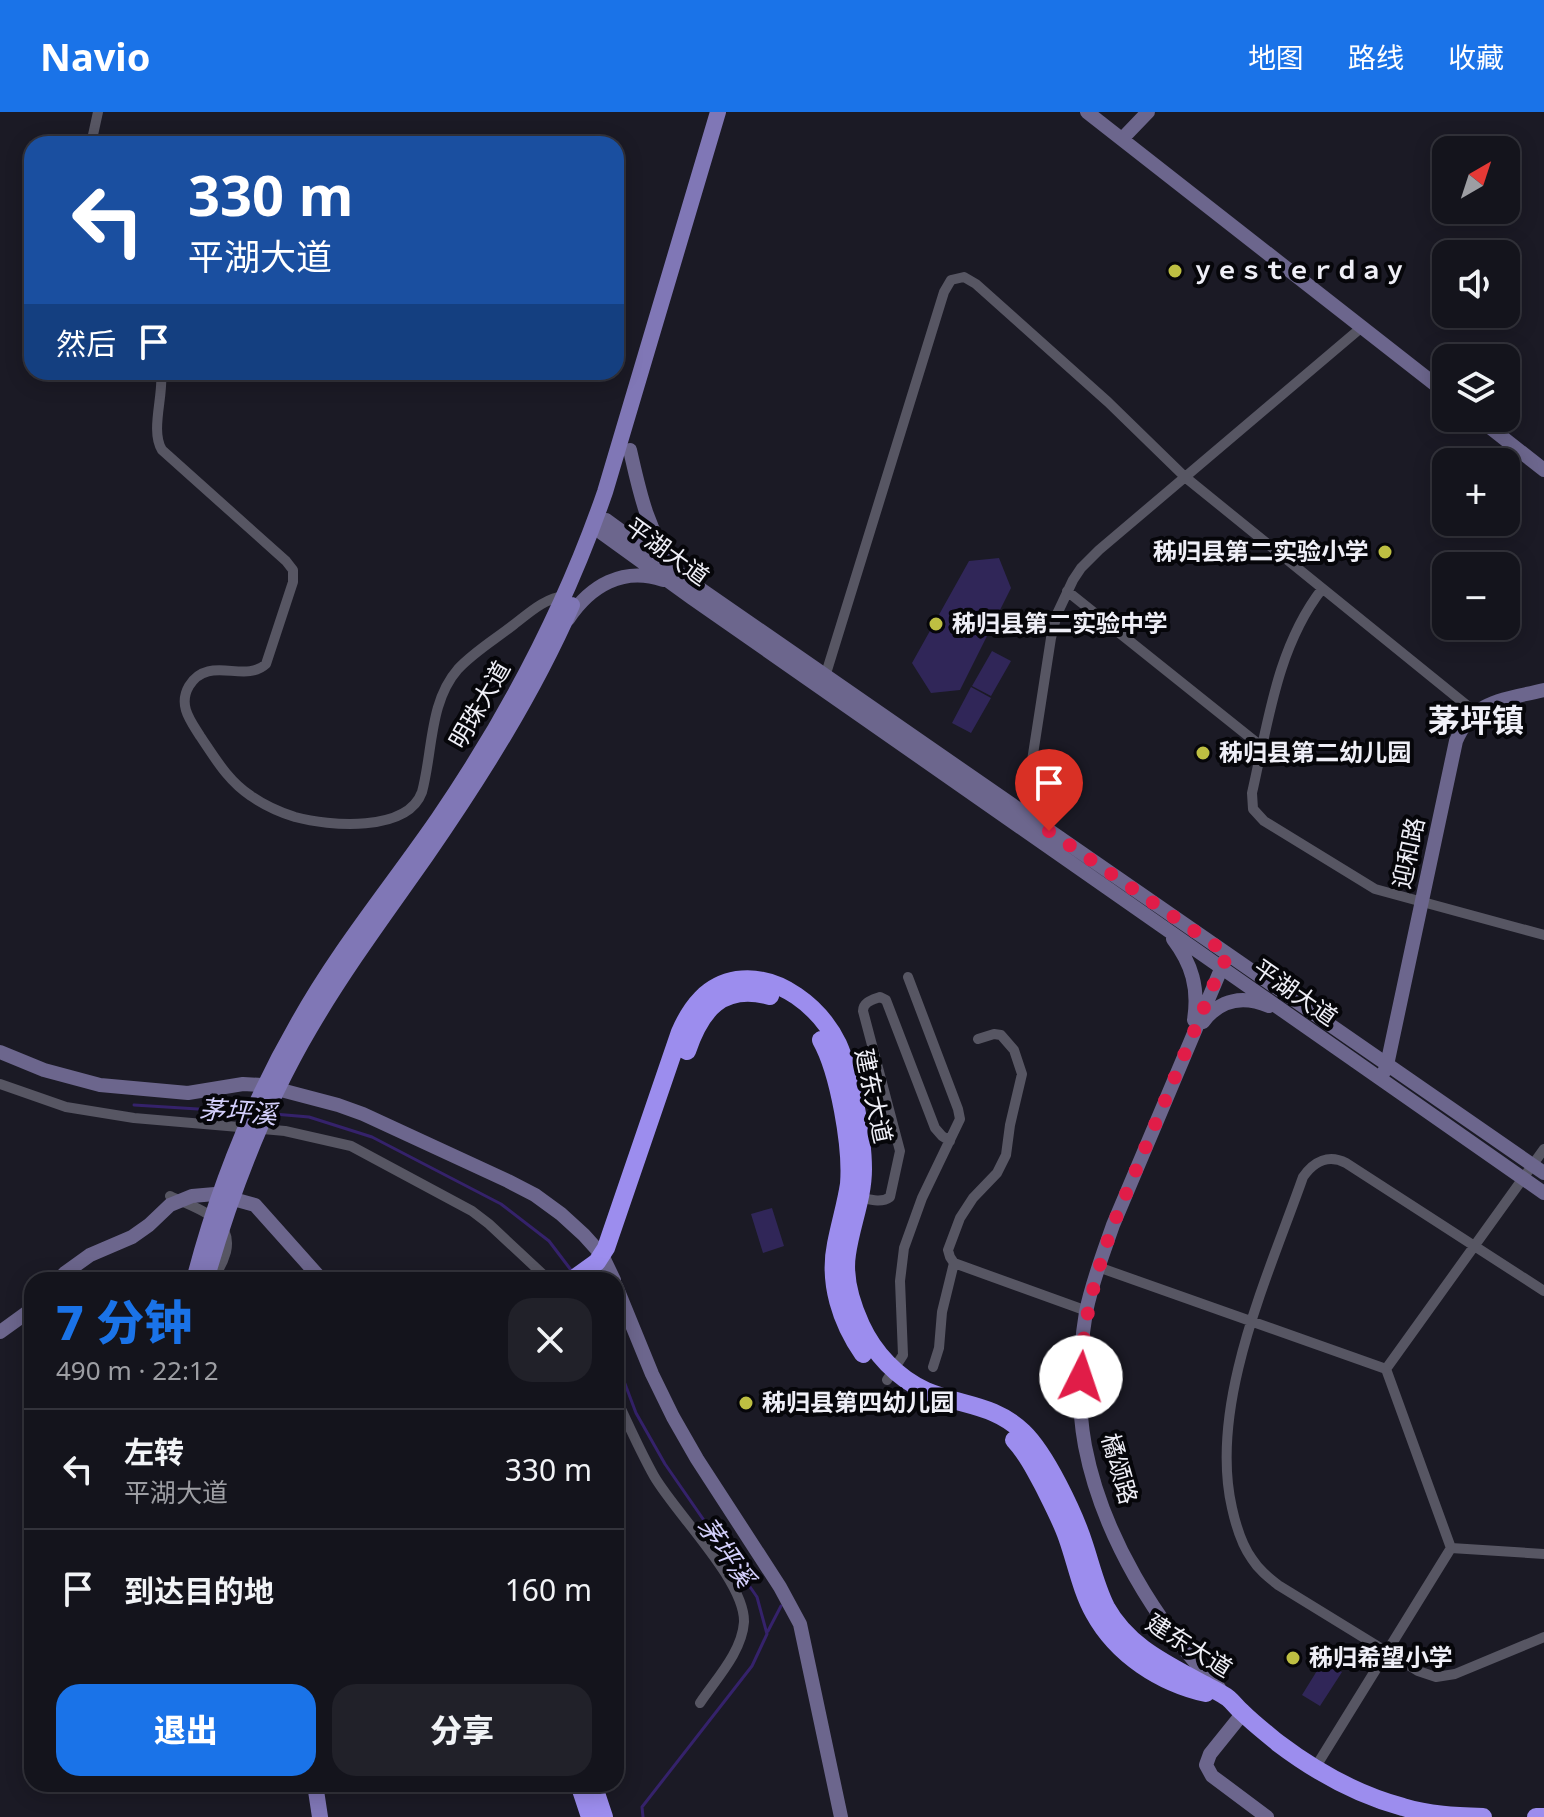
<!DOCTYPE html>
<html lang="zh">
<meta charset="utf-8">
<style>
:root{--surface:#14141c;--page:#212129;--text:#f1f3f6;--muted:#9d9ea3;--line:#33333b;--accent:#1a73e8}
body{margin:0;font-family:"Noto Sans","Noto Sans SC",sans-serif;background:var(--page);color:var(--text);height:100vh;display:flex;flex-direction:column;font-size:30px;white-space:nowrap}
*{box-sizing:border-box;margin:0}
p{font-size:26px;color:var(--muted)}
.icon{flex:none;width:44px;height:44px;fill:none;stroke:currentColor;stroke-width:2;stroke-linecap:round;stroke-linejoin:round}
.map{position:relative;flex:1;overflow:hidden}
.details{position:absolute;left:24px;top:1160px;width:600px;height:520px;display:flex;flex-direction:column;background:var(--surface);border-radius:24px;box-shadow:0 4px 20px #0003,0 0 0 2px var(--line)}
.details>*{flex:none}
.guide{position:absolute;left:24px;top:24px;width:600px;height:244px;border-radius:24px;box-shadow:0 4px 20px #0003,0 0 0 2px var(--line);background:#1a4fa0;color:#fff;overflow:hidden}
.needle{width:52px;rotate:39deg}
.buttons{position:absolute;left:1432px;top:24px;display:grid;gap:16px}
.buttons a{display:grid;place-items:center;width:88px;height:88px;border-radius:16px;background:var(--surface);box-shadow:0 4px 20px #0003,0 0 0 2px var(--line);font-size:40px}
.pin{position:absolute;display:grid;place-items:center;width:68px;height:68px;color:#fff;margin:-82px -34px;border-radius:50% 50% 50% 0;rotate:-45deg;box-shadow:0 0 8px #0007}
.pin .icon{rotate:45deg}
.me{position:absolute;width:88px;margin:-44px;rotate:4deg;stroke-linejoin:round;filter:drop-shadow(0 0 6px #0008)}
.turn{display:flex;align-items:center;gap:28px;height:168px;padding:0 32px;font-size:36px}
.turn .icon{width:104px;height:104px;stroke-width:2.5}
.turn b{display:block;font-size:56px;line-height:68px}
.then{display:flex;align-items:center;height:76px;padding:0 32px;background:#0003;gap:16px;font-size:30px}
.round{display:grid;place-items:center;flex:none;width:84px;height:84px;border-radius:24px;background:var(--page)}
.headline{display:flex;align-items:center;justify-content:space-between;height:136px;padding:0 32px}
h1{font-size:48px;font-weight:800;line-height:60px;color:var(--accent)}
.cta{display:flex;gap:16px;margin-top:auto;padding:16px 32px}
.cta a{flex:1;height:92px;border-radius:24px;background:var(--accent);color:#fff;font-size:32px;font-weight:800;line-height:92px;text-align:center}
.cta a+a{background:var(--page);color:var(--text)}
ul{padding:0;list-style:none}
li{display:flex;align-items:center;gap:24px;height:120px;padding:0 32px;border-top:2px solid var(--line)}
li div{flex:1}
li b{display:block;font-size:30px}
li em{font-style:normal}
header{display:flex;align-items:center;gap:48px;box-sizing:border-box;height:112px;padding:0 40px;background:var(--accent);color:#fff}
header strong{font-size:38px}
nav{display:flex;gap:44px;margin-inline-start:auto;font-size:28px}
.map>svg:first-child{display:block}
.green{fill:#302658}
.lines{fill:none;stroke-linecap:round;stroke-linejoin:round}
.stream{stroke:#35226b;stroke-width:3}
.street{stroke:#575663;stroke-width:10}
.secondary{stroke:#6c668d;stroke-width:14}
.primary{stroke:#8077b6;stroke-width:16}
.highway{stroke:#9c8dee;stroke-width:18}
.route{stroke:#e11d48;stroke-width:14;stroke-dasharray:0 25.2}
.poi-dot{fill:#bebf42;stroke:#06060a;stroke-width:3}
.labels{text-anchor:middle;stroke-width:8;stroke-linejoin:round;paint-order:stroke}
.poi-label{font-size:24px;font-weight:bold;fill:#efeff7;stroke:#06060a;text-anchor:start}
.street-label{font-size:24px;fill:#efeff7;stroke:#06060a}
.water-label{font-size:26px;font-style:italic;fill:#d3cffb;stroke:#06060a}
.district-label{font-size:32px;font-weight:bold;fill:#efeff7;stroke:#06060a}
</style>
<header>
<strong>Navio</strong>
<nav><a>地图</a><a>路线</a><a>收藏</a></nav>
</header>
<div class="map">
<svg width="1544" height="1705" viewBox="0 0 1544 1705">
<rect width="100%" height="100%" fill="#1b1a25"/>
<path class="green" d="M999 446 1011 476 960 578 931 581 912 551 969 449Z
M992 539 1011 549 991 584 972 574Z
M971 575 991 586 971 621 952 611Z
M772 1096 784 1134 763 1141 751 1102Z
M1323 1549 1342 1560 1320 1594 1302 1583Z"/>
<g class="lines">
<path class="stream" d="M134 993 246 1000
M274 1002 309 1005 372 1025 501 1092 549 1129 571 1158
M616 1248 636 1301 665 1352 757 1485 767 1522 752 1554 642 1695 643 1705
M768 1519 781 1494"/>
<path class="street" d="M91 32 98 0
M161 260C164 283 150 319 162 338L286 449 293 458V470L266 552C245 572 208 542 189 574 178 593 190 608 200 624 215 646 228 669 251 684 264 693 279 700 295 705 329 714 407 721 422 680 433 639 429 590 458 557 474 540 494 528 512 514 528 502 544 486 565 484
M1322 477C1277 535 1268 611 1252 681L1253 697 1264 709 1375 777 1544 823
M1067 479 1262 635
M824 568 944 180 951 168 964 165 976 172 1108 290 1185 365 1475 600
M1023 707 1051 526 1057 502 1073 468 1081 456 1099 438 1362 215
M0 972 66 995 134 1006 285 1019 351 1034 472 1099 489 1112 549 1168
M170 1084C194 1096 234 1105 226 1140 223 1151 218 1160 211 1168
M858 1085C868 1087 881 1092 890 1085L900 1039 863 899C863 890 872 888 880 885L886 888 935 1016 942 1024 950 1029
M954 1151 1087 1199
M1098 1155 1386 1257
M1544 1179 1346 1051C1329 1042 1314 1049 1303 1065 1269 1162 1208 1292 1232 1396 1236 1414 1241 1432 1252 1447 1259 1458 1268 1465 1278 1473L1418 1559 1436 1565 1455 1562 1544 1525
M933 1255 939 1236 942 1200 954 1151 950 1145 948 1138 960 1106 973 1086 997 1061 1006 1043 1010 1013 1022 962 1014 938 1001 923 994 922 978 927
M887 1268 903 1243 900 1169 904 1136 922 1086 960 1007 958 997 908 865
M616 1286C628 1312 640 1339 654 1364 676 1402 745 1469 744 1510 742 1540 716 1567 700 1591
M1451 1436 1544 1442
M1315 1656 1451 1436 1386 1257 1544 1037"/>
<path class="secondary" d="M1087 0 1446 281
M1122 27 1148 0
M1478 306 1544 358
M630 338C639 377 647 419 673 451
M568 507C590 474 623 454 663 468
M1173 827C1192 852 1199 876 1194 908
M1203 910C1220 887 1243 883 1269 894
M0 940 44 958 100 973 188 981 243 972 262 973 338 993 363 1002 508 1069 535 1083 561 1102 584 1123 602 1143 614 1168
M1384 960 1387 953 1456 629C1474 587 1504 588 1544 578
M1544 1061 699 476 606 408 595 409 602 421 692 486 1544 1081
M58 1168 65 1161 90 1143 132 1125 149 1113 170 1093 192 1084 215 1082 255 1093 322 1168
M616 1174 652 1262 673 1305 697 1347 780 1475 800 1512 841 1705
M0 1220 32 1197
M1219 1576C1156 1512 1102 1422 1085 1334 1077 1291 1079 1243 1086 1200 1092 1170 1103 1142 1113 1113L1224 850
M1243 1601 1210 1642 1206 1653 1212 1664 1267 1705"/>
<path class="primary" d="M194 1168C217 1079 252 991 298 911 338 839 391 775 438 707 507 606 565 496 605 380L718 0
M206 1168C231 1081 264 994 310 916 345 856 386 801 426 744 481 664 533 582 572 493
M315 1672 320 1705"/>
<path class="highway" d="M821 928C839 960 852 1035 849 1072 846 1092 840 1111 836 1132 828 1171 841 1210 863 1242
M687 939C701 898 722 871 770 884
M572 1168 597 1150 606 1136 680 920C691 895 707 873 737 868 779 862 820 895 838 932 851 961 863 1024 863 1057 863 1086 851 1113 847 1142 843 1167 851 1191 861 1213 874 1241 897 1266 926 1279 961 1294 994 1292 1023 1320 1046 1342 1074 1401 1084 1432 1091 1453 1096 1475 1106 1495 1128 1535 1167 1552 1205 1573 1212 1577 1221 1581 1228 1586 1233 1590 1237 1596 1242 1600 1253 1611 1266 1621 1278 1631 1315 1659 1358 1683 1403 1695 1429 1703 1456 1704 1483 1705
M1014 1328C1027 1342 1035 1358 1044 1375 1052 1391 1061 1408 1067 1425 1076 1450 1081 1478 1094 1501 1117 1543 1161 1571 1206 1581
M579 1672 590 1705
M593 1672 604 1705
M1536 1705H1544"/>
</g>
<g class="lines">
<path class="route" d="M1049 719 1229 843 1221 855 1113 1113C1095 1165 1082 1210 1081 1265"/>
</g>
<g class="poi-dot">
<circle cx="1175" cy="159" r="8"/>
<circle cx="1385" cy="440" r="8"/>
<circle cx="936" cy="512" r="8"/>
<circle cx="1203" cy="641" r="8"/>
<circle cx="746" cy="1291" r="8"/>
<circle cx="1293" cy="1546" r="8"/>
</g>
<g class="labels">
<g class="poi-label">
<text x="1191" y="167">ｙｅｓｔｅｒｄａｙ</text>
<text x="1369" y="448" text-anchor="end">秭归县第二实验小学</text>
<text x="952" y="520">秭归县第二实验中学</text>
<text x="1219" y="649">秭归县第二幼儿园</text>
<text x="762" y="1299">秭归县第四幼儿园</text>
<text x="1309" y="1554">秭归希望小学</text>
</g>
<g class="street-label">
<text transform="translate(667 440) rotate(36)" y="8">平湖大道</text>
<text transform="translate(480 593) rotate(-60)" y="8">明珠大道</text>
<text transform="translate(1409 741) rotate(-78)" y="8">迎和路</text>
<text transform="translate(1295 881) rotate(35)" y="8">平湖大道</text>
<text transform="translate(873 984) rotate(78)" y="8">建东大道</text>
<text transform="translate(1119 1357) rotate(74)" y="8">橘颂路</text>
<text transform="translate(1189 1534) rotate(32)" y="8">建东大道</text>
</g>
<g class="water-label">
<text transform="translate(238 1000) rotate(4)" y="9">茅坪溪</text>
<text transform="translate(726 1440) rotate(55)" y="9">茅坪溪</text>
</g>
<g class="district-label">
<text x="1476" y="620">茅坪镇</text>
</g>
</g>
</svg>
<div class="buttons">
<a><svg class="needle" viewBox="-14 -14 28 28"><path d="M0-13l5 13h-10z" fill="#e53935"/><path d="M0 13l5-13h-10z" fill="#9d9ea3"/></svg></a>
<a><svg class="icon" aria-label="sound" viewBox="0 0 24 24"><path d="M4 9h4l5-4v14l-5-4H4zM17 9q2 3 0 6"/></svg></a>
<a><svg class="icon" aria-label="layers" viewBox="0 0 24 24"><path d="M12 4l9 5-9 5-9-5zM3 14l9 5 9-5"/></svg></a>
<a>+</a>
<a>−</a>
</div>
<div class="pin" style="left:1049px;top:719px;background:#d93025"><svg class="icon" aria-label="arrive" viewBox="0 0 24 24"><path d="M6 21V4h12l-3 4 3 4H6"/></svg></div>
<svg class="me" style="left:1081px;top:1265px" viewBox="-20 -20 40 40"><circle r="19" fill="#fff"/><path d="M0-13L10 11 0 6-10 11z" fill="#e11d48"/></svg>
<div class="guide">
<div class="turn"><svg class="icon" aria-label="left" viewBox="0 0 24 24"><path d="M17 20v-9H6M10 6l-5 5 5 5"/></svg><div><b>330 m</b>平湖大道</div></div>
<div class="then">然后<svg class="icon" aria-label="arrive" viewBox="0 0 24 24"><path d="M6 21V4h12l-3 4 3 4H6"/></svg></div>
</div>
<section class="details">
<div class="headline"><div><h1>7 分钟</h1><p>490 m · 22:12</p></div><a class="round"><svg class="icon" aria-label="close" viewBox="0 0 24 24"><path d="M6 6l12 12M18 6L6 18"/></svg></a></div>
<ul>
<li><svg class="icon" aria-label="left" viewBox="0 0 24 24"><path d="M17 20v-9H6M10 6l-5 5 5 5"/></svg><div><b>左转</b><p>平湖大道</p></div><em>330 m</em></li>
<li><svg class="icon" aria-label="arrive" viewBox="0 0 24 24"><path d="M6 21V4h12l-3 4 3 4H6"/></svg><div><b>到达目的地</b></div><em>160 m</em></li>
</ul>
<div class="cta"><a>退出</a><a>分享</a></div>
</section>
</div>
